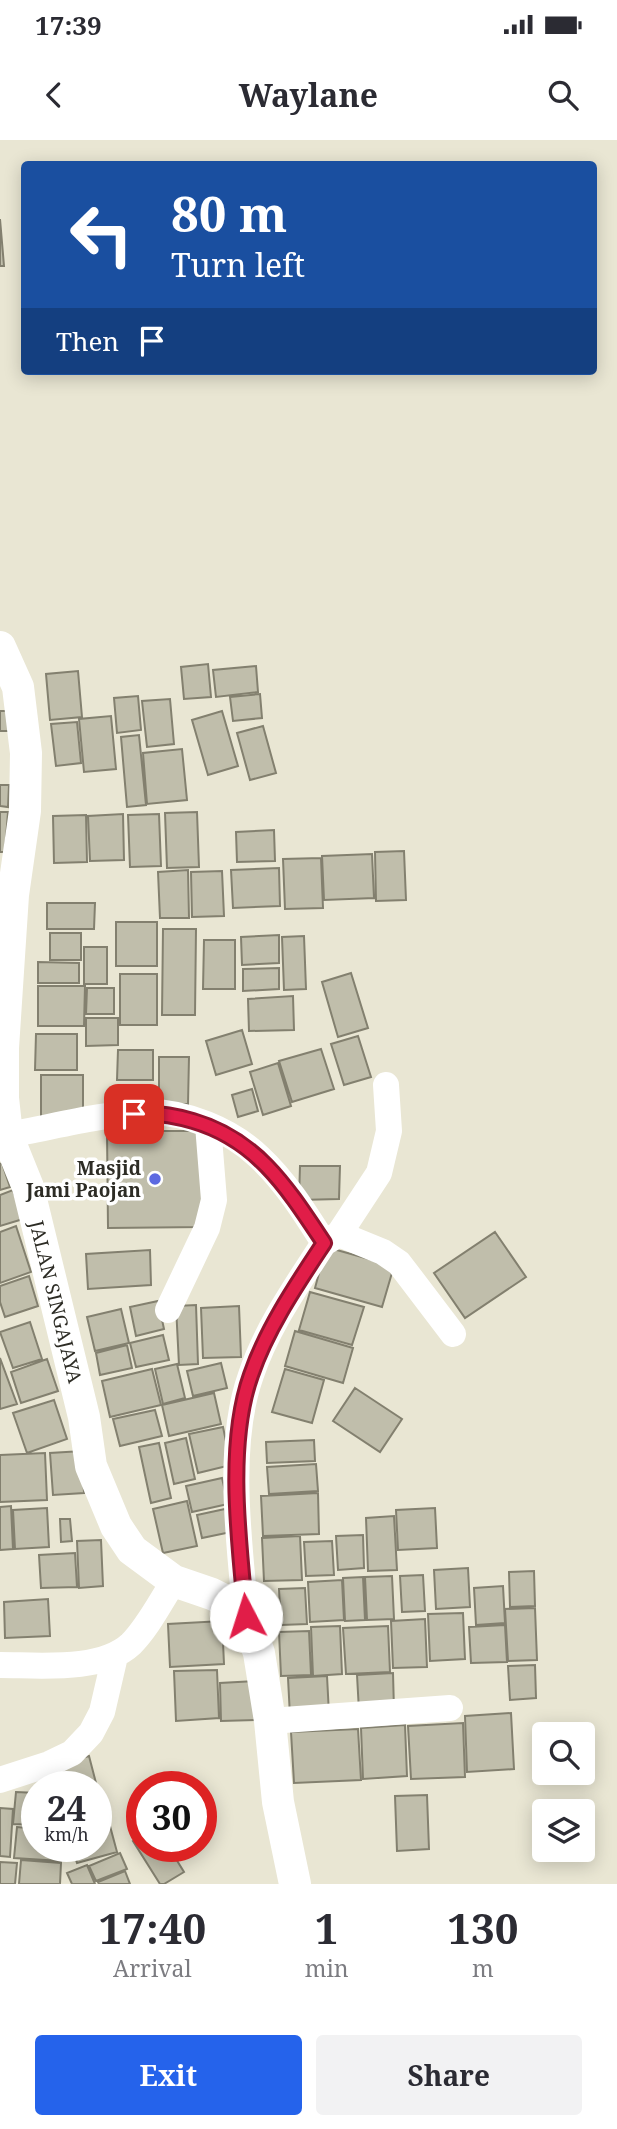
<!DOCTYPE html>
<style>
:root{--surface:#fff;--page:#f2f2f3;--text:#2b2b33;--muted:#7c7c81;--accent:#2563eb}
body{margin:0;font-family:"Noto Serif",serif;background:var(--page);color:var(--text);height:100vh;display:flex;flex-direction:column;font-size:26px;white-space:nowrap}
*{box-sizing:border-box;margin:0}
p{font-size:23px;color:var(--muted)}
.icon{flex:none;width:38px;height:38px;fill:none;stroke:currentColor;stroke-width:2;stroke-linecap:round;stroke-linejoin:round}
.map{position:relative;height:1744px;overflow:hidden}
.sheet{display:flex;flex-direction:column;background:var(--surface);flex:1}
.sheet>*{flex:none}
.guide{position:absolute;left:21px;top:21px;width:576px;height:214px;border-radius:7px;box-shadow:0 4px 18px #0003;background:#1a4fa0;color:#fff;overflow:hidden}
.controls{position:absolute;left:532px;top:1582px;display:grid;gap:14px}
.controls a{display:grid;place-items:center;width:63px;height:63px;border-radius:7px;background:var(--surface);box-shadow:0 4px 18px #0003;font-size:35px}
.speed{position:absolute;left:21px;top:1631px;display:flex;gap:14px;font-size:35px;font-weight:700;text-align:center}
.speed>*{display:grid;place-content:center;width:91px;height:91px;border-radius:50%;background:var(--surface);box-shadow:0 4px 18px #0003;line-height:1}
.speed small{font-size:18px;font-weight:400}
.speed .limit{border:10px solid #d22;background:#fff;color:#111}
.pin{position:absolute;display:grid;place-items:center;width:60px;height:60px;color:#fff;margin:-30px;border-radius:14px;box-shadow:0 4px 10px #0006}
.me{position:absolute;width:77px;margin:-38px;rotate:355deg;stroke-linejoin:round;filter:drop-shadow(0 0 5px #0008)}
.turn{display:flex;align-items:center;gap:24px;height:147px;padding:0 35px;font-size:32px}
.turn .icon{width:91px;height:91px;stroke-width:2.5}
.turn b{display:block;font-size:49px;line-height:60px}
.then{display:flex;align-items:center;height:66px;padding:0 35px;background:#0003;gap:14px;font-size:26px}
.eta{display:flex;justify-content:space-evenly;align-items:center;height:119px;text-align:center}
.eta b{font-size:42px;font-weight:700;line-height:49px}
.primary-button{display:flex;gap:14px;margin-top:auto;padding:14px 35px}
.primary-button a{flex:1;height:80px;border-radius:7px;background:var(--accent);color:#fff;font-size:28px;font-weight:700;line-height:80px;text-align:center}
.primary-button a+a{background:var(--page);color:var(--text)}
.status{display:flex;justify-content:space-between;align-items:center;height:49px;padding:0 35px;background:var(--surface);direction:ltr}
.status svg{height:19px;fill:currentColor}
header{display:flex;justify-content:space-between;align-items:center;height:91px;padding:0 35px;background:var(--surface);font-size:32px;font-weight:700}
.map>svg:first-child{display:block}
.building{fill:#c0beab;stroke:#83806f;stroke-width:2}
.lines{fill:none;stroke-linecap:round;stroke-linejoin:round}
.minor{stroke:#fff;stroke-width:26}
.tertiary{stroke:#fff;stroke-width:32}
.route-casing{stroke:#92132f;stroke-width:18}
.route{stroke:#e11d48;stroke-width:12}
.poi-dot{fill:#5c69e1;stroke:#fff;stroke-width:2.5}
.labels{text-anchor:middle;stroke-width:7;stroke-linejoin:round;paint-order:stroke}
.poi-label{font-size:19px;font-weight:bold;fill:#2d2c25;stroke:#fff;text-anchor:end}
.street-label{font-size:19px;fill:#2d2c25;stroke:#fff}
</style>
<div class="status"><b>17:39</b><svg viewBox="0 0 49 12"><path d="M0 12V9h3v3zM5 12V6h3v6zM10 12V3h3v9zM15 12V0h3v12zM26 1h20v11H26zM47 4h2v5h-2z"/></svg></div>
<header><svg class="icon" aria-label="back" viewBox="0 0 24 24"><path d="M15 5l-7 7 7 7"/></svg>Waylane<svg class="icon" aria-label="search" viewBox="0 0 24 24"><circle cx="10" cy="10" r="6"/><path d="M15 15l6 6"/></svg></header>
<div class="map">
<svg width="617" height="1744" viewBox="0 0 617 1744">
<rect width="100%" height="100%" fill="#e9e6d3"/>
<path class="building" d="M0 79 4 126H0Z
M208 524 211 557 184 559 181 527Z
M256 526 258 552 216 557 213 530Z
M78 531 82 577 50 580 46 534Z
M260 554 262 578 233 581 230 557Z
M138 556 141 590 117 593 114 558Z
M170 559 174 604 147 607 142 561Z
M0 571H11L10 591H0Z
M222 571 238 626 208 635 192 580Z
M111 576 116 629 84 632 79 579Z
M77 582 81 623 56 626 51 584Z
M263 586 276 633 250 640 237 593Z
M139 595 146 665 127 667 121 597Z
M182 609 187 660 147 664 143 613Z
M0 645H9L8 667 0 666Z
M0 672H8L5 712H0Z
M197 672 199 727 167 728 165 673Z
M123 674 124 720 90 721 88 676Z
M159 674 161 726 130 727 128 675Z
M86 675 87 722 54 723 53 676Z
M274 690 275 721 237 722 236 692Z
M404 711 406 760 376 761 375 712Z
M372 714 374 758 324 760 322 716Z
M321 718 323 768 285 769 283 719Z
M279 728 280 766 233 768 231 730Z
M188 730 189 778H160L158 732Z
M222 731 224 776 192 777 191 732Z
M47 763H95L94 789H47Z
M116 782H157V826H116Z
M163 789H196L195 875H162Z
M50 793H81V820H50Z
M279 795V823L242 825 241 797Z
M304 796 306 849 284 850 282 797Z
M204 800H235V849H203Z
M84 807H107V844H84Z
M38 822 79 823V843H38Z
M279 828V849L243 851V829Z
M351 833 368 888 338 897 322 842Z
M120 834H157V885H120Z
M38 846H85L84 886H38Z
M87 848H114V874H86Z
M293 856 294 890 249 891 248 859Z
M86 878H118V905L86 906Z
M242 890 252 924 216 935 206 901Z
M36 894H77V930H35Z
M358 896 371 937 344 945 331 904Z
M321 909 334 949 292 962 279 921Z
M118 910H153V940H117Z
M159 917H189L188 964H159Z
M278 923 291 966 263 975 250 932Z
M41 935H83V977H41Z
M252 949 258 971 238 977 232 955Z
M107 991H202L203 1087 108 1088Z
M2 1023 10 1047 0 1050V1024Z
M300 1026H340L339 1059 299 1060Z
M13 1050 23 1079 0 1086V1055Z
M16 1086 31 1132 0 1143V1092Z
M495 1092 526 1137 465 1178 434 1133Z
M326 1107 394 1126 382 1167 315 1148Z
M150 1110 151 1145 88 1149 86 1114Z
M29 1136 38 1166 5 1177 0 1162V1146Z
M310 1152 364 1167 352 1205 299 1190Z
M158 1161 164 1189 136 1196 130 1167Z
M196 1165 198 1224 179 1225 176 1166Z
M239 1166 241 1217 203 1218 201 1168Z
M121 1169 129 1203 95 1211 87 1177Z
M30 1182 42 1219 13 1228 0 1192Z
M295 1191 353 1208 343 1243 285 1226Z
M163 1195 169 1220 136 1227 130 1203Z
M127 1205 132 1228 100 1235 96 1213Z
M0 1218 17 1264 0 1269Z
M47 1219 58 1251 21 1263 11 1232Z
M221 1223 227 1248 193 1256 187 1231Z
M177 1224 185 1258 163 1264 155 1229Z
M152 1229 161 1265 110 1277 102 1241Z
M285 1229 324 1240 312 1283 272 1272Z
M355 1248 402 1279 380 1312 333 1281Z
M214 1253 221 1284 169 1296 162 1265Z
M54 1260 67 1299 27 1313 13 1273Z
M155 1270 162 1296 120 1306 113 1279Z
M223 1287 231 1325 198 1333 189 1294Z
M186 1298 195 1339 174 1344 165 1303Z
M314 1300 315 1321 267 1323 266 1302Z
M159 1303 171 1358 151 1363 139 1307Z
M82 1311 84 1353 53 1355 50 1313Z
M45 1313 47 1360 0 1362V1315Z
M316 1324 318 1351 269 1354 267 1327Z
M222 1338 228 1364 192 1372 186 1346Z
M318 1353 319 1394 263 1396 261 1356Z
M187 1361 197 1406 163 1413 153 1369Z
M11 1366 13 1409 0 1410V1367Z
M47 1368 49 1407 15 1409 13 1370Z
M435 1368 437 1408 398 1410 396 1370Z
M225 1369 231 1392 202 1398 197 1375Z
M394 1376 397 1430 368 1431 366 1378Z
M60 1379H70L72 1401 61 1402Z
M363 1395 364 1428 338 1430 336 1396Z
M300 1396 302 1440 264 1441 262 1398Z
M101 1400 103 1446 79 1448 77 1401Z
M332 1401 334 1435 306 1436 304 1402Z
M75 1413 77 1447 41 1448 39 1415Z
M468 1428 470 1467 436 1469 434 1430Z
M534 1431 535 1466 510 1467 509 1432Z
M423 1435 425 1471 402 1472 400 1436Z
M392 1436 394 1479 367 1480 365 1437Z
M363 1437 365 1480 345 1481 343 1438Z
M342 1440 344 1480 310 1482 308 1442Z
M503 1446 505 1483 476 1485 474 1448Z
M305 1448 307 1484 281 1485 279 1449Z
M48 1459 50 1496 5 1498 4 1462Z
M535 1468 537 1520 508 1521 505 1469Z
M463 1473 465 1519 430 1521 428 1474Z
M425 1479 427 1527 393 1528 391 1481Z
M222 1481 224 1524 170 1527 168 1484Z
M505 1485 507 1522 471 1523 469 1487Z
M340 1486 342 1534 313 1536 311 1487Z
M388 1486 390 1532 346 1534 343 1488Z
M309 1491 311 1535 281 1536 279 1492Z
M535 1525 536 1558 510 1560 508 1526Z
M217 1530 219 1578 176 1581 174 1531Z
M393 1533 394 1570 359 1571 357 1535Z
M327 1536 329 1574 290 1576 288 1538Z
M257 1541 259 1580 221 1581 220 1543Z
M511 1573 514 1629 467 1632 465 1576Z
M463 1583 465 1637 411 1639 408 1586Z
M405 1585 407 1636 363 1639 361 1588Z
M358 1589 361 1640 294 1643 291 1592Z
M89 1616 96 1643 80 1647H55L50 1627Z
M16 1652 37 1653V1685L13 1684Z
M427 1655 429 1709 397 1711 395 1656Z
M0 1668 13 1669 10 1717 0 1716Z
M104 1669 109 1685 96 1688V1671Z
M110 1686 117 1712 77 1723 72 1706H96V1690Z
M17 1687 37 1689V1706H62L61 1721 14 1718Z
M142 1696V1706H168L184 1732 164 1744H160L133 1701Z
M120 1713 127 1729 96 1741 89 1726Z
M21 1720 61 1723 60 1744H19Z
M0 1722 17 1723 15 1744H0Z
M87 1725 95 1744H72L67 1733Z
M125 1731 130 1744H99L98 1742Z"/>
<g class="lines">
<path class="minor" d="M0 993 7 995C53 987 100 974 146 972 185 971 231 990 259 1017 285 1041 305 1073 324 1103 297 1145 267 1187 251 1235 226 1305 239 1402 246 1476
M339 1094 383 1112 399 1123 453 1194
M324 1103 339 1094 379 1033 389 991 386 945
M168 1170 207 1088 214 1060 208 985
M0 1525C39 1525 101 1532 131 1504 148 1487 161 1461 174 1441
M270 1581 450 1568
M0 1640 49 1624 72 1613 91 1593 102 1572 115 1516"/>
<path class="tertiary" id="s1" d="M0 507 18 547 26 613 25 671 13 755 3 908V958L7 995 28 1047 84 1277 91 1326 116 1386 132 1410 174 1441 212 1454 232 1464 246 1476 259 1513 270 1581 278 1662 295 1744"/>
</g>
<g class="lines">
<defs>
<path id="route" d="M134 974C155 972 173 975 193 981 258 1000 288 1049 324 1103 297 1144 267 1188 251 1235 226 1305 239 1402 246 1476"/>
</defs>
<use href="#route" class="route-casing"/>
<use href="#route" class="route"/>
</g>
<circle class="poi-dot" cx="155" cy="1039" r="7"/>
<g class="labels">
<g class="poi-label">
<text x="141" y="1035">Masjid<tspan x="141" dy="22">Jami Paojan</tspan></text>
</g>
<g class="street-label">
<text dy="7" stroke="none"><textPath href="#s1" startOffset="668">JALAN SINGAJAYA</textPath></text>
</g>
</g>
</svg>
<div class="controls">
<a><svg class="icon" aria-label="search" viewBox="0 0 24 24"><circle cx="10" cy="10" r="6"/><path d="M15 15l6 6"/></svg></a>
<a><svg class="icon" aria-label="layers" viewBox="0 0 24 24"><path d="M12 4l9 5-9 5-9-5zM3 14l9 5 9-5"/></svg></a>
</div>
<div class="speed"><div>24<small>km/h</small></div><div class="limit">30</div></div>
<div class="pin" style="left:134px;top:974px;background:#d93025"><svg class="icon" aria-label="arrive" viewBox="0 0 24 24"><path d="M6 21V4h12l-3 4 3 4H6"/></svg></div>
<svg class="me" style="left:246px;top:1476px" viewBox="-20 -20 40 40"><circle r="19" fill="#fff"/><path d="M0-13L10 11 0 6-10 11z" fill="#e11d48"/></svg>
<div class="guide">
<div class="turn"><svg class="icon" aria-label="left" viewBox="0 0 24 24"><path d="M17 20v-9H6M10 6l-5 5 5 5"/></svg><div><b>80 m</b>Turn left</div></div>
<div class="then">Then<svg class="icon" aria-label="arrive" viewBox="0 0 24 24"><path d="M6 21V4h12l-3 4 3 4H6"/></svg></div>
</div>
</div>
<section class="sheet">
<div class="eta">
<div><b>17:40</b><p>Arrival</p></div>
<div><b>1</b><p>min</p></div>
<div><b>130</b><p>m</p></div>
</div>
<div class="primary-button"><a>Exit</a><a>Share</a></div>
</section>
